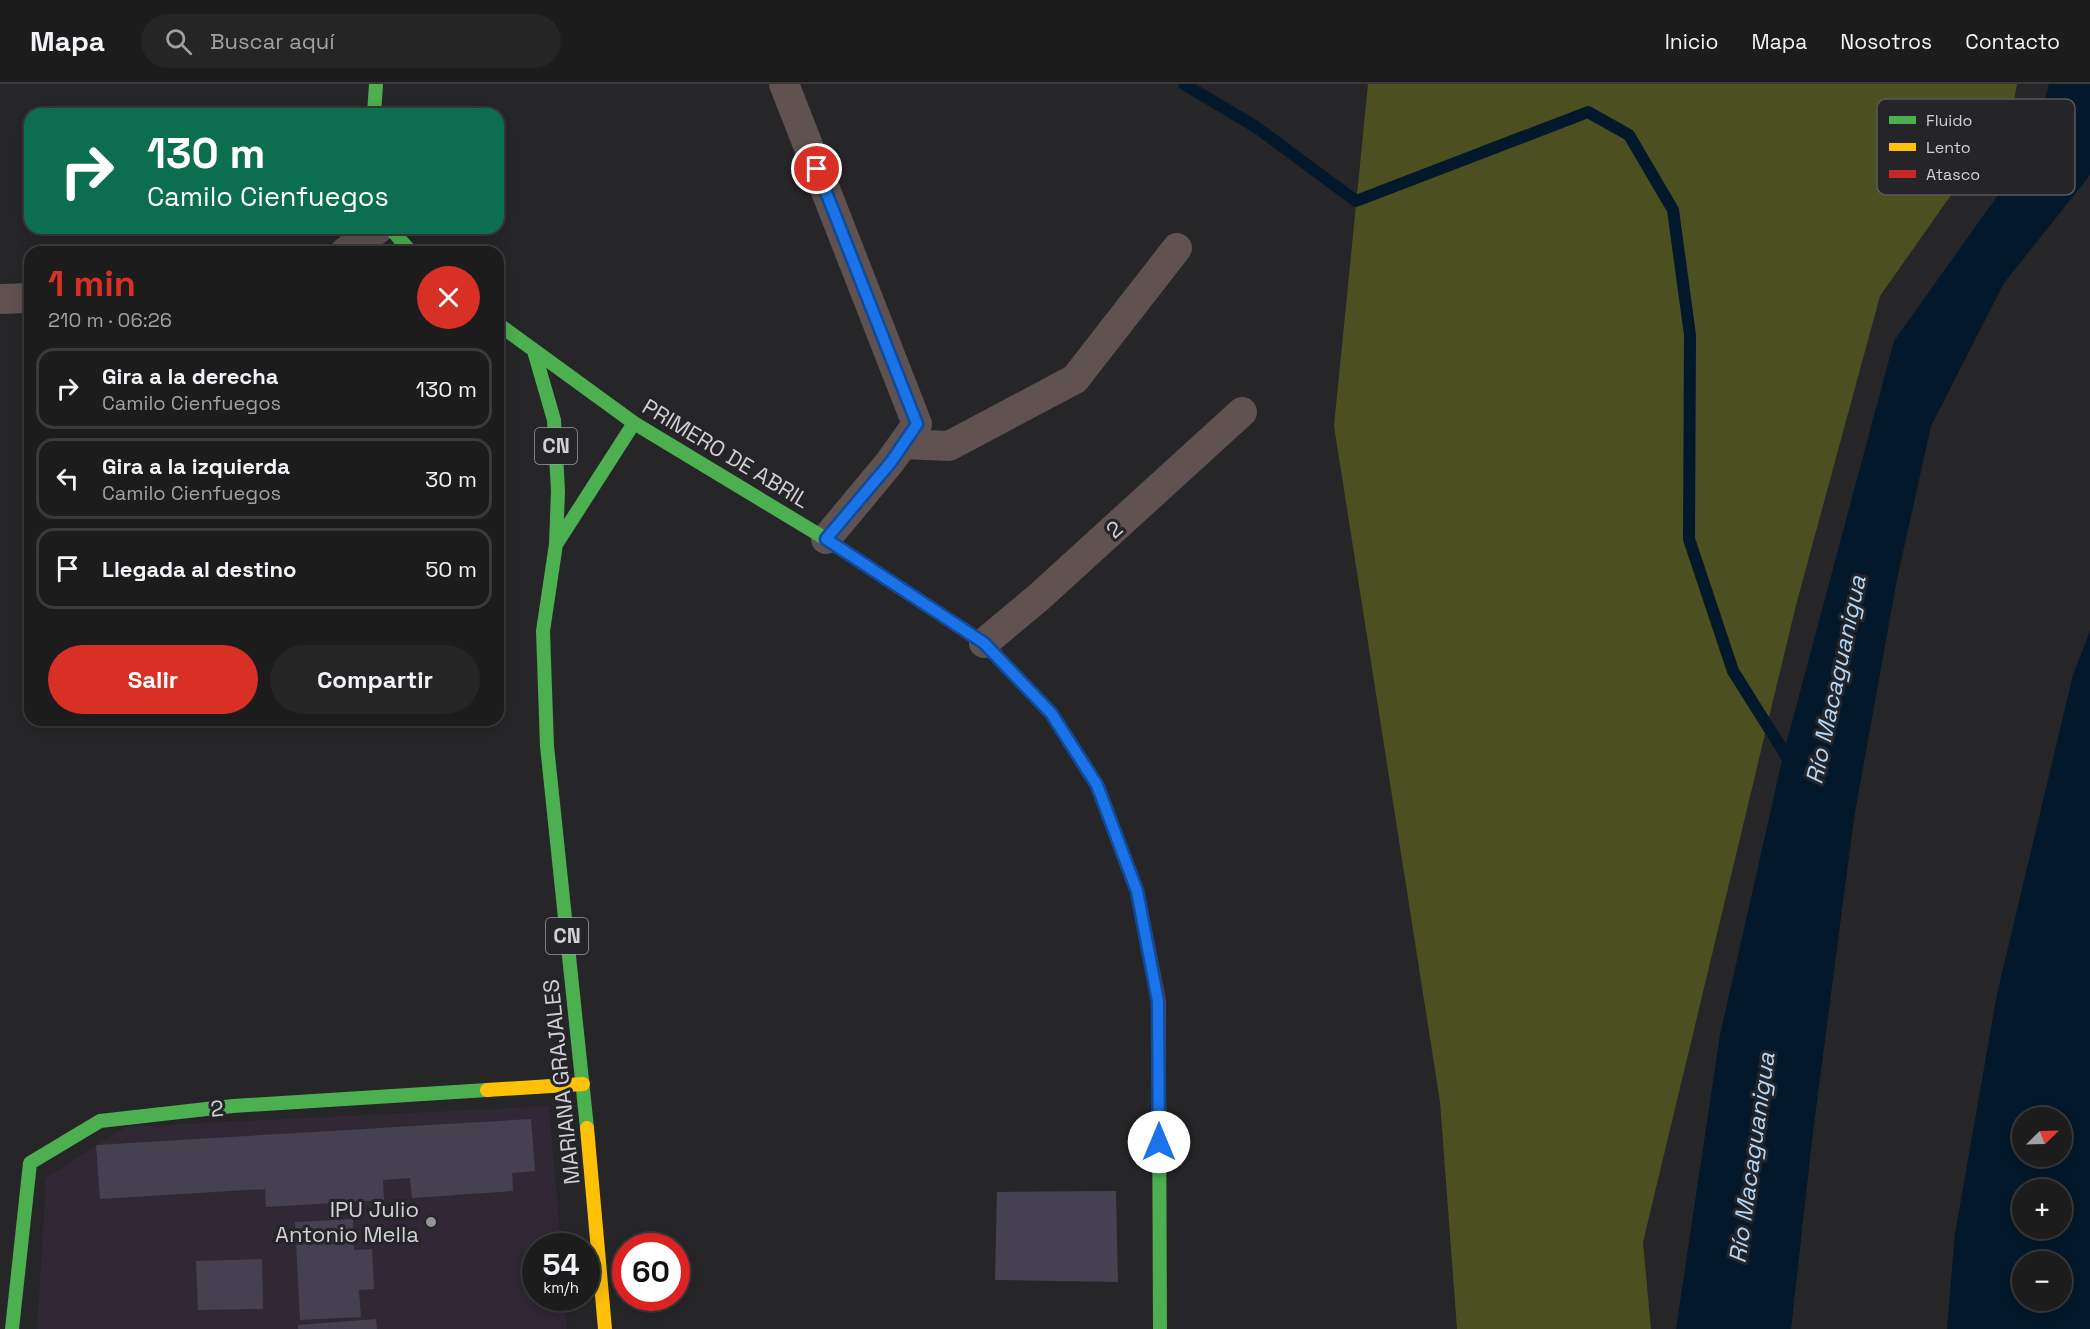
<!DOCTYPE html>
<html lang="es">
<meta charset="utf-8">
<style>
:root{--surface:#1c1c1d;--page:#252526;--text:#f1f3f6;--muted:#a0a1a4;--line:#3a3a3b;--accent:#d93025}
body{margin:0;font-family:"Space Grotesk",sans-serif;background:var(--page);color:var(--text);height:100vh;display:flex;flex-direction:column;font-size:22px;white-space:nowrap}
*{box-sizing:border-box;margin:0}
p{font-size:20px;color:var(--muted)}
.icon{flex:none;width:33px;height:33px;fill:none;stroke:currentColor;stroke-width:2;stroke-linecap:round;stroke-linejoin:round}
.map{position:relative;flex:1;overflow:hidden}
.sheet{position:absolute;left:24px;top:162px;width:480px;height:480px;display:flex;flex-direction:column;background:var(--surface);border-radius:18px;box-shadow:0 3px 15px #0003,0 0 0 2px var(--line)}
.sheet>*{flex:none}
.guide{position:absolute;left:24px;top:24px;width:480px;height:126px;border-radius:18px;box-shadow:0 3px 15px #0003,0 0 0 2px var(--line);background:#0b6e4f;color:#fff;overflow:hidden}
.needle{width:39px;rotate:67deg}
.controls{position:absolute;left:2012px;top:1023px;display:grid;gap:12px}
.controls a{display:grid;place-items:center;width:60px;height:60px;border-radius:50%;background:var(--surface);box-shadow:0 3px 15px #0003,0 0 0 2px var(--line);font-size:30px}
.speed{position:absolute;left:522px;top:1149px;display:flex;gap:12px;font-size:30px;font-weight:700;text-align:center}
.speed>*{display:grid;place-content:center;width:78px;height:78px;border-radius:50%;background:var(--surface);box-shadow:0 3px 15px #0003,0 0 0 2px var(--line);line-height:1}
.speed small{font-size:15px;font-weight:400}
.speed .limit{border:9px solid #d22;background:#fff;color:#111}
.pin{position:absolute;display:grid;place-items:center;width:51px;height:51px;color:#fff;margin:-26px;border:3px solid #fff;border-radius:50%;box-shadow:0 2px 6px #0007}
.me{position:absolute;width:66px;margin:-33px;rotate:0deg;stroke-linejoin:round;filter:drop-shadow(0 0 4px #0008)}
.turn{display:flex;align-items:center;gap:21px;height:126px;padding:0 24px;font-size:27px}
.turn .icon{width:78px;height:78px;stroke-width:2.5}
.turn b{display:block;font-size:42px;line-height:51px}
.round{display:grid;place-items:center;flex:none;width:63px;height:63px;border-radius:32px;background:var(--page)}
.overview{display:flex;align-items:center;justify-content:space-between;height:102px;padding:0 24px}
h1{font-size:36px;font-weight:800;line-height:45px;color:var(--accent)}
.cta{display:flex;gap:12px;margin-top:auto;padding:12px 24px}
.cta a{flex:1;height:69px;border-radius:36px;background:var(--accent);color:#fff;font-size:24px;font-weight:800;line-height:69px;text-align:center}
.cta a+a{background:var(--page);color:var(--text)}
ul{padding:0;list-style:none}
li{display:flex;align-items:center;gap:18px;height:81px;margin:0 12px 9px;padding:0 12px;border:3px solid var(--line);border-radius:18px}
li div{flex:1}
li b{display:block;font-size:22px}
li em{font-style:normal}
header{display:flex;align-items:center;gap:36px;box-sizing:border-box;height:84px;padding:0 30px;background:var(--surface);border-bottom:2px solid var(--line)}
header strong{font-size:28px}
nav{display:flex;gap:33px;margin-inline-start:auto;font-size:21px}
.search{width:420px;height:54px;background:var(--page);display:flex;align-items:center;gap:15px;box-sizing:border-box;padding:0 21px;border-radius:33px;color:var(--muted);font-size:22px}
.map>svg:first-child{display:block}
.education{fill:#302835}
.forest{fill:#4c4f1f}
.water{fill:#03182a;fill-rule:evenodd}
.lines{fill:none;stroke-linecap:round;stroke-linejoin:round}
.stream{stroke:#03182a;stroke-width:12}
.building{fill:#454151}
.street{stroke:#5f5251;stroke-width:30}
.fast{stroke:#4caf50;stroke-width:14}
.slow{stroke:#ffc107;stroke-width:14}
.jam{stroke:#c62828;stroke-width:14}
.route-casing{stroke:#114b97;stroke-width:15}
.route{stroke:#1a73e8;stroke-width:10}
.poi-dot{fill:#959597;stroke:#252428;stroke-width:2}
.labels{text-anchor:middle;stroke-width:6;stroke-linejoin:round;paint-order:stroke}
.shield{fill:#252428;stroke:#9d9da0;stroke-width:1.5}
.shield-label{font-size:21px;font-weight:bold;fill:#d1d1d3}
.street-label{font-size:22px;fill:#d1d1d3;stroke:#252428}
.poi-label{font-size:22px;fill:#d1d1d3;stroke:#252428;text-anchor:end}
.water-label{font-size:24px;font-style:italic;fill:#b0d8fa;stroke:#252428}
.key{fill:#252428;stroke:#59585b;stroke-width:1.5}
.key-label{font-size:16px;fill:#d1d1d3}
</style>
<header>
<strong>Mapa</strong>
<div class="search"><svg class="icon" aria-label="search" viewBox="0 0 24 24"><circle cx="10" cy="10" r="6"/><path d="M15 15l6 6"/></svg>Buscar aquí</div>
<nav><a>Inicio</a><a>Mapa</a><a>Nosotros</a><a>Contacto</a></nav>
</header>
<div class="map">
<svg width="2090" height="1245" viewBox="0 0 2090 1245">
<rect width="100%" height="100%" fill="#262527"/>
<path class="education" d="M549 1022 561 1162H536V1214H565L567 1245H37L46 1094 125 1043Z"/>
<path class="forest" d="M1368 0H2017L2013 23 1880 212 1796 521 1643 1158 1651 1245H1457L1440 1018 1334 342Z"/>
<path class="water" d="M2049 0H2090V91L2004 199 1931 342 1897 495 1854 734 1813 1048 1791 1245H1676L1720 951 1784 668 1894 257 2033 62Z
M2090 547V1245H1947L1955 1150 1997 910 2073 591ZM2022 1034H2061V1072H2022ZM2022 1106H2061V1144H2022ZM2022 1178H2061V1216H2022Z"/>
<g class="lines">
<path class="stream" d="M1184 0 1256 43 1356 117 1588 28 1629 51 1673 126 1690 251 1689 455 1733 587 1784 668 1791 682"/>
</g>
<path class="building" d="M531 1035 535 1087 512 1089 513 1107 412 1114 410 1094 383 1096 384 1116 266 1123 265 1105 100 1115 96 1061Z
M1116 1107 1118 1198 995 1196 997 1108Z
M353 1135 354 1166 372 1165 374 1205 359 1206 361 1233 300 1236 295 1138Z
M262 1175 263 1225 198 1226 196 1177Z
M376 1235 377 1245H298V1241Z"/>
<g class="lines">
<path class="street" d="M784 0 917 340 890 378 826 455
M345 168 379 144
M0 215 30 214
M903 360 949 362 1075 295 1177 164
M984 559 1039 513 1242 328"/>
<path class="fast" d="M374 30 376 0
M390 144 411 168
M498 240 634 339 826 455 984 559 1051 629 1097 701 1120 762
M534 267 554 336 558 407 556 460 543 547 547 662 587 1044
M557 459 634 339
M1159 1003 1160 1245
M12 1245 30 1079 100 1037 233 1022 487 1006"/>
<path class="slow" d="M487 1006 583 1000
M587 1044 605 1245"/>
<path class="jam" d="M1120 762 1137 807 1159 917V1003"/>
</g>
<g class="lines">
<defs>
<path id="route" d="M817 85 917 340 891 378 826 455 984 559 1051 629 1097 701 1137 807 1158 917 1159 1058"/>
</defs>
<use href="#route" class="route-casing"/>
<use href="#route" class="route"/>
</g>
<circle class="poi-dot" cx="431" cy="1138" r="6"/>
<g class="labels">
<g class="shield">
<rect x="535" y="344" width="42" height="36" rx="4.5"/>
<rect x="546" y="834" width="42" height="36" rx="4.5"/>
</g>
<g class="shield-label">
<text x="556" y="369">CN</text>
<text x="567" y="859">CN</text>
</g>
<g class="street-label">
<text transform="translate(726 369) rotate(31)" y="8">PRIMERO DE ABRIL</text>
<text transform="translate(1114 445) rotate(-42)" y="8">2</text>
<text transform="translate(561 998) rotate(-96)" y="8">MARIANA GRAJALES</text>
<text transform="translate(217 1024) rotate(-6)" y="8">2</text>
</g>
<g class="poi-label">
<text x="419" y="1133">IPU Julio<tspan x="419" dy="25">Antonio Mella</tspan></text>
</g>
<g class="water-label">
<text transform="translate(1836 596) rotate(-78)" y="8">Río Macaguanigua</text>
<text transform="translate(1752 1074) rotate(-82)" y="8">Río Macaguanigua</text>
</g>
</g>
<rect x="1877" y="15" width="198" height="96" rx="9" class="key"/>
<rect x="1889" y="32" width="27" height="8" fill="#4caf50"/>
<rect x="1889" y="59" width="27" height="8" fill="#ffc107"/>
<rect x="1889" y="86" width="27" height="8" fill="#c62828"/>
<g class="key-label">
<text x="1926" y="42">Fluido</text>
<text x="1926" y="69">Lento</text>
<text x="1926" y="96">Atasco</text>
</g>
</svg>
<div class="controls">
<a><svg class="needle" viewBox="-14 -14 28 28"><path d="M0-13l5 13h-10z" fill="#e53935"/><path d="M0 13l5-13h-10z" fill="#a0a1a4"/></svg></a>
<a>+</a>
<a>−</a>
</div>
<div class="speed"><div>54<small>km/h</small></div><div class="limit">60</div></div>
<div class="pin" style="left:817px;top:85px;background:#d93025"><svg class="icon" aria-label="arrive" viewBox="0 0 24 24"><path d="M6 21V4h12l-3 4 3 4H6"/></svg></div>
<svg class="me" style="left:1159px;top:1058px" viewBox="-20 -20 40 40"><circle r="19" fill="#fff"/><path d="M0-13L10 11 0 6-10 11z" fill="#1a73e8"/></svg>
<div class="guide">
<div class="turn"><svg class="icon" aria-label="right" viewBox="0 0 24 24"><path d="M7 20v-9h11M14 6l5 5-5 5"/></svg><div><b>130 m</b>Camilo Cienfuegos</div></div>
</div>
<section class="sheet">
<div class="overview"><div><h1>1 min</h1><p>210 m · 06:26</p></div><a class="round" style="background:#d93025;color:#fff"><svg class="icon" aria-label="close" viewBox="0 0 24 24"><path d="M6 6l12 12M18 6L6 18"/></svg></a></div>
<ul>
<li><svg class="icon" aria-label="right" viewBox="0 0 24 24"><path d="M7 20v-9h11M14 6l5 5-5 5"/></svg><div><b>Gira a la derecha</b><p>Camilo Cienfuegos</p></div><em>130 m</em></li>
<li><svg class="icon" aria-label="left" viewBox="0 0 24 24"><path d="M17 20v-9H6M10 6l-5 5 5 5"/></svg><div><b>Gira a la izquierda</b><p>Camilo Cienfuegos</p></div><em>30 m</em></li>
<li><svg class="icon" aria-label="arrive" viewBox="0 0 24 24"><path d="M6 21V4h12l-3 4 3 4H6"/></svg><div><b>Llegada al destino</b></div><em>50 m</em></li>
</ul>
<div class="cta"><a>Salir</a><a>Compartir</a></div>
</section>
</div>
